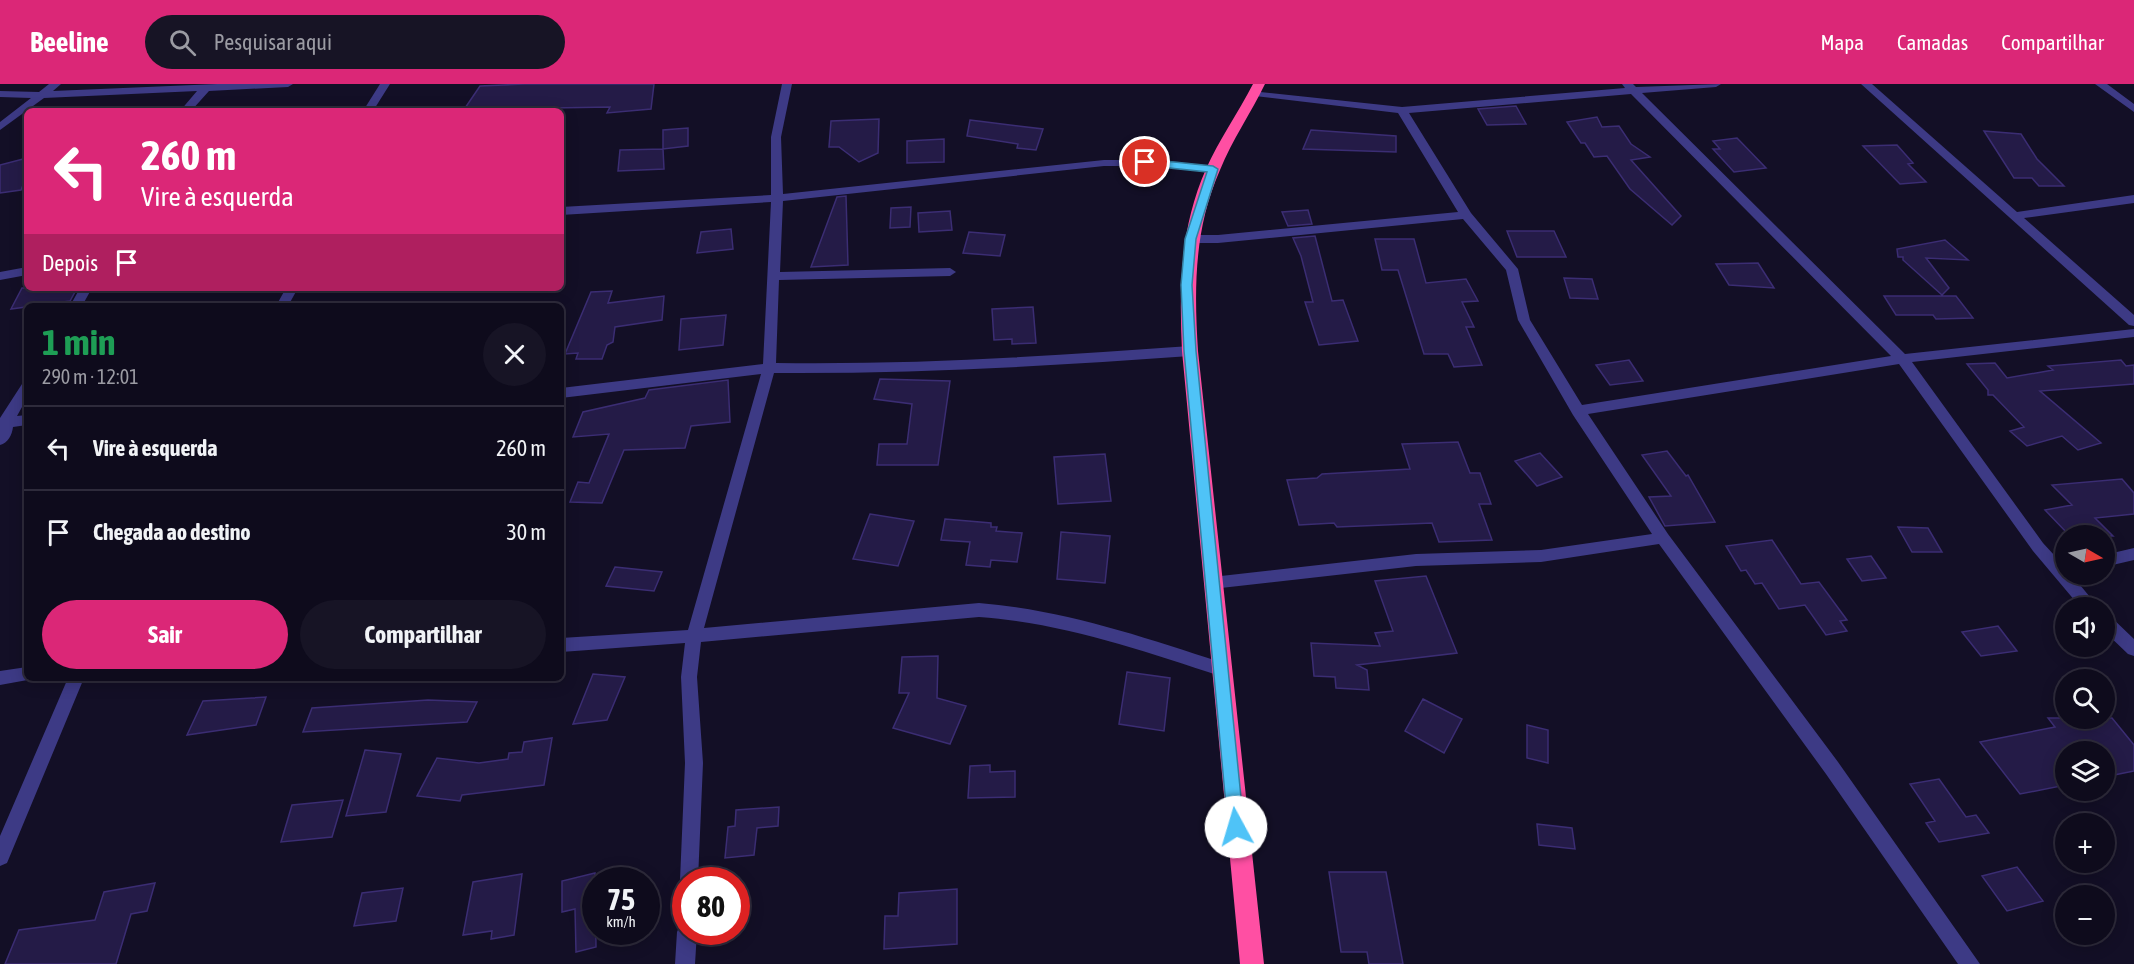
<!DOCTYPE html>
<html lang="pt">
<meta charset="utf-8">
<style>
:root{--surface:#0e0b1c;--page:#171425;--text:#f1f3f6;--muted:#9b9ba3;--line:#2e2b3b;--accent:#db2777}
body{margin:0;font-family:"Asap Condensed",sans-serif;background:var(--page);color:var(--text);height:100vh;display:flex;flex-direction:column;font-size:22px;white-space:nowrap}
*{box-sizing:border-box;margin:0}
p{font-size:20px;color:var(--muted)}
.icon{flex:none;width:33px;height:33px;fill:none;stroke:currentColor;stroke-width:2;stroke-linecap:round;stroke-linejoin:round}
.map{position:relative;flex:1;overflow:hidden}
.details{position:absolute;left:24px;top:219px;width:540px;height:378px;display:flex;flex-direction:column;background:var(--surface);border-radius:9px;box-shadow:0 3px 15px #0003,0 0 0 2px var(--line)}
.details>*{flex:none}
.top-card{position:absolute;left:24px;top:24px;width:540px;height:183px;border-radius:9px;box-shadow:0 3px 15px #0003,0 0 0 2px var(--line);background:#db2777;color:#fff;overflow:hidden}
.needle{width:39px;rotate:99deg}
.tools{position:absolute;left:2055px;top:441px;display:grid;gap:12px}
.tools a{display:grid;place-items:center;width:60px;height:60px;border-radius:50%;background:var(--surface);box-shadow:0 3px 15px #0003,0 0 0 2px var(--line);font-size:30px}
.speed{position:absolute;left:582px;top:783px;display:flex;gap:12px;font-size:30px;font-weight:700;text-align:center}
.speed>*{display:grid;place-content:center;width:78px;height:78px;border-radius:50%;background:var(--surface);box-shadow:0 3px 15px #0003,0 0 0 2px var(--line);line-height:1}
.speed small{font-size:15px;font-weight:400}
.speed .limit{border:9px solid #d22;background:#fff;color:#111}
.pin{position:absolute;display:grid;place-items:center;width:51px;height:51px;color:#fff;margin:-26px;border:3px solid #fff;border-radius:50%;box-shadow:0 2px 6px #0007}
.me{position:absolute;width:66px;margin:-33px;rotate:354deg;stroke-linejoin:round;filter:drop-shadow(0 0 4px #0008)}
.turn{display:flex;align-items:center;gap:21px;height:126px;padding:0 18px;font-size:27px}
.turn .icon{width:78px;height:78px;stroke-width:2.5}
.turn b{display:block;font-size:42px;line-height:51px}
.then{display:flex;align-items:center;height:57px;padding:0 18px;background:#0003;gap:12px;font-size:22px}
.round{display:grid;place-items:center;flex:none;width:63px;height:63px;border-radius:32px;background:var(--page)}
.overview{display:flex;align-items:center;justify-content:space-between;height:102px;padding:0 18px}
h1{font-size:36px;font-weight:700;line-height:45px;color:#1e9e55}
.cta{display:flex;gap:12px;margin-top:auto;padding:12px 18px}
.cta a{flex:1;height:69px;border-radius:36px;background:var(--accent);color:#fff;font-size:24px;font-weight:700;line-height:69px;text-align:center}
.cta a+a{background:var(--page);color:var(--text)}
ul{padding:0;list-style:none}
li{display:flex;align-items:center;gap:18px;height:84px;padding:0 18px;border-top:2px solid var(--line)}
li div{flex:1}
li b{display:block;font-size:22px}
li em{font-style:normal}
header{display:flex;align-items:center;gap:36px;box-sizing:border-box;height:84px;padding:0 30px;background:var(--accent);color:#fff}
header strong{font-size:28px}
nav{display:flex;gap:33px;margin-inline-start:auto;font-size:21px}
.search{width:420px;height:54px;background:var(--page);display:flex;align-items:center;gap:15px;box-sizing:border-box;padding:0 21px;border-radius:33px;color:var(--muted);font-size:22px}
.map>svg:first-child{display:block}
.building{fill:#241b47;stroke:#3b2d73;stroke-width:1.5}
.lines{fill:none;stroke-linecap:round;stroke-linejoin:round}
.street{fill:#3d3a85;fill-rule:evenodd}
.highway{fill:#ff4fa3;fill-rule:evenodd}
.route{fill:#4fc3f7;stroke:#337fa1;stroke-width:1.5}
</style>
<header>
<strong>Beeline</strong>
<div class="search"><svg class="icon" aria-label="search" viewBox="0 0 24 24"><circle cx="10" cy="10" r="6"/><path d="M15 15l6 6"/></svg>Pesquisar aqui</div>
<nav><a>Mapa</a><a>Camadas</a><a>Compartilhar</a></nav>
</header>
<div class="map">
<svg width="2134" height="880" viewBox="0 0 2134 880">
<rect width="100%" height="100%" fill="#130f26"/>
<path class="building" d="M524 0H654L651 25 607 29 610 23 551 24 550 27H463L480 2Z
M1516 22 1526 40 1487 41 1478 25Z
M1597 33 1602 43 1619 42 1631 60 1650 73 1631 76 1681 132 1672 141 1630 105 1607 72 1594 73 1585 59H1581L1567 38Z
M879 35 878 69 859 78 839 63H829L831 37Z
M970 36 1043 45 1036 66 1017 64 1018 60 967 52Z
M688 44V62L663 65V46Z
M1311 46 1396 52V68L1303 65Z
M1984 47 2021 50 2037 75 2064 102H2039L2032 94H2014Z
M1737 54 1766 84 1734 88 1713 65H1720L1713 57Z
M944 55V78L907 79V57Z
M1897 61 1913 79 1908 80 1926 98 1900 100 1863 62Z
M663 65 664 85 618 87 620 66Z
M27 74V91L21 106 0 109V81Z
M846 112 848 181 811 183 837 113Z
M911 123 910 143 890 144 891 124Z
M1308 126 1312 140 1288 142 1282 128Z
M950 127 952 146 919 148 918 129Z
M731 145 733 165 697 169 701 148Z
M1507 147H1554L1566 173H1517Z
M969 148 1005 151 1000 172 963 169Z
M1315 152 1332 217 1343 216 1358 257 1319 261 1305 218H1313L1301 172 1293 154Z
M1375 155H1414L1426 199 1466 195 1478 217 1462 218 1474 243H1466L1482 281 1454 283 1448 270H1424L1398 186H1382Z
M1945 156 1968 176 1926 174 1949 204 1942 211 1903 176V173H1898L1897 165Z
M1758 179 1774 204 1729 201 1716 180Z
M1564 194 1592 195 1598 215 1570 214Z
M22 204H76V206L70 217 11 225Z
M612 207 608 219 664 212 662 236 615 243 613 258 607 261 602 275H576L578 269 565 270 591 208Z
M1884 212H1956L1973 234 1936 235 1933 231H1896Z
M1033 223 1036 259 1012 260V255L994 256 992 225Z
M726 231 723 261 679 266 681 235Z
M1629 276 1643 297 1610 301 1596 281Z
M2121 276 2126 282 2134 281V300L2040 307 2101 359 2078 366 2062 352 2027 362 2010 347 2024 343 1993 311H1988V306L1967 280 1995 279 2007 294 2053 286 2048 282Z
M880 295 950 297 938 381H877L879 360H907L912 320 874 315Z
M728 296 730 338 691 342 685 364 624 366 602 419 570 418 578 398 589 399 609 350 573 353 583 328 645 314 649 306Z
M1458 358 1470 389H1480L1491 420H1479L1492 456 1439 458 1432 439 1337 443 1334 439 1299 441 1287 396 1317 394 1322 390 1410 385 1402 360Z
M1667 367 1686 392 1688 391 1715 438 1665 442 1649 413 1671 412 1642 371Z
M1540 369 1562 393 1537 402 1515 377Z
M1105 370 1111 417 1058 420 1054 373Z
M2122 395 2134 409V430L2095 434 2113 452H2070L2045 426 2072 421 2052 401Z
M870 430 914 437 898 482 853 475Z
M945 435 991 439V443H997L996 447 1022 449 1017 478 991 476 990 483 966 481 970 458 941 456Z
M1898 443 1928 444 1942 468H1912Z
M1061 448 1110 452 1105 499 1057 495Z
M1772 456 1801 500 1819 498 1847 536 1840 537 1847 547 1826 551 1805 521 1779 525 1762 499 1755 500 1746 486 1741 487 1726 462Z
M1871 472 1886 494 1862 497 1847 475Z
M615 483 662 488 654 507 606 502Z
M1426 492 1457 569 1357 581 1367 586 1369 606 1336 604 1335 593 1314 592 1311 559 1380 562 1375 549 1393 547 1375 497Z
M1998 542 2017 567 1981 572 1962 548Z
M938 572 937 614 966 622 950 660 893 644 909 609H899L902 573Z
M1127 588 1170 594 1164 647 1119 640Z
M593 590 625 593 607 636 573 640Z
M266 613 256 641 187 651 203 617Z
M1423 615 1462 635 1444 669 1405 647Z
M428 616 477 618 467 638 303 648 312 624Z
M2048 634H2112L2134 661V687L2104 693V668H2066V701L2020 710 1980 658 2055 643Z
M1527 641 1548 646V679L1527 674Z
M552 654 544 701 462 711 460 717 417 712 437 674 479 679 508 675 509 669 522 668 524 658Z
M365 666 401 670 386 728 346 732Z
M990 681V688L1015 687V713L968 714 970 682Z
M1939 695 1966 733 1976 731 1989 749 1939 758 1926 739 1935 737 1910 700Z
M343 716 332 753 281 758 292 721Z
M779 723 778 742 757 744 754 771 725 774 728 743 735 742 736 726Z
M1537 740 1572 744 1575 765 1539 761Z
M2017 783 2043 817 2007 827 1982 792Z
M1329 788H1386L1403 880H1369L1367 868H1341Z
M595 789 596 863 576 868 575 825 562 828V797Z
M522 790 514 851 491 855 492 847 463 851 473 798Z
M155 799 147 827 131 830 116 880H5L19 846 95 836 104 808Z
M403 804 396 837 354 842 362 809Z
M957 805V860L884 865 885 832H898L899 809Z"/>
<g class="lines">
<path class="street" d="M49 0H61L53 7 217 0H293L288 3 209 7 191 27H180L197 7 44 14 0 46V38L31 14 0 13V7L39 8Z
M380 0H390L373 27H363Z
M782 0H792L781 53 783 110 1104 76H1145L1213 82 1219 85 1213 88 1145 82H1104L783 117 780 188 950 184 956 188 950 192 779 196 776 279C914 281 1052 272 1190 262L1197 267 1190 272C1051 282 913 290 774 289L704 544 979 519C1063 526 1140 552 1220 578L1226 580 1228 585 1226 590 1220 592C1141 566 1063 539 979 533L701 558 697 593 703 679 698 796H686V804L680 796 685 679 681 593 685 559 561 568V554L688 546 761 290 561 314V304L763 280 771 118 561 131V123L771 111V53Z
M1622 0H1633L1636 3 1721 0 1716 3 1642 9 1905 270 2134 245V253L1912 278 2043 459 2066 484V490H2071L2099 524H2081L2033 467 1899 280 1588 330 1668 450 1838 678 1980 880H1958L1826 690 1659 460 1541 478 1416 482 1212 505 1206 503 1204 499 1206 495 1212 493 1416 470 1541 466 1652 450 1573 331 1518 236 1506 186 1463 135 1218 159H1191L1185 155 1191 151H1218L1458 128 1398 29 1255 12 1251 11V7L1402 23 1625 4ZM1631 10 1891 272 1582 321 1530 236 1518 185 1471 129 1409 29Z
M1861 0H1872L2017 128 2134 111V119L2024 134 2134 231V242L2129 241Z
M2095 0H2107L2134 20V28Z
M27 183V191L0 196V188Z
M80 204H92L82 222H70Z
M286 204H298L288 222H276Z
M27 298V314L17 332 27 331V341L13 343C12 351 8 359 0 361V334L22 300Z
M2134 464V476L2104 483V471Z
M2104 531 2110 532 2134 555V572L2128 570 2104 547Z
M27 583V594L33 595 0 601V587Z
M68 594H84L7 779 0 782V752Z
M686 839V848H697L695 880H675L677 848 680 841Z"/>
<path class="highway" d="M1253 0H1265C1251 29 1232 56 1220 86 1194 145 1194 204 1198 267L1264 880H1240L1182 267C1179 204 1180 144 1206 85 1219 56 1238 29 1253 0Z"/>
</g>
<path class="route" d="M1145 75 1213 82 1218 85 1196 155 1192 201 1196 267 1244 743 1242 748 1236 751 1230 748 1228 743 1184 267 1181 201 1185 155 1207 88 1141 81V76Z"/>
</svg>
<div class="tools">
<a><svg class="needle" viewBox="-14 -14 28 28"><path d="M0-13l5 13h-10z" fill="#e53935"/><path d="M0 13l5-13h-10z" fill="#9b9ba3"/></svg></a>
<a><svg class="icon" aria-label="sound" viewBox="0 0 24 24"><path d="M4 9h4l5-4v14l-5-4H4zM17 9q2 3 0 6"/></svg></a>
<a><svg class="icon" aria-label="search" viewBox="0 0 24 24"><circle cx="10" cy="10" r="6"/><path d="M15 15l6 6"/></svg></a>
<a><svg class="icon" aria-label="layers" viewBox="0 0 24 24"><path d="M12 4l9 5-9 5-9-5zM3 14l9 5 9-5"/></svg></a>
<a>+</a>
<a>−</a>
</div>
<div class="speed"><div>75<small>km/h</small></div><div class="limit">80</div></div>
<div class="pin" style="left:1145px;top:78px;background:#d93025"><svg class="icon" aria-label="arrive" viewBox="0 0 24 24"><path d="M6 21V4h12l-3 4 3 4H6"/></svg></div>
<svg class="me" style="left:1236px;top:743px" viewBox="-20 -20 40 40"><circle r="19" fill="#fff"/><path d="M0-13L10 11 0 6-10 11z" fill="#4fc3f7"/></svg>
<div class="top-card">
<div class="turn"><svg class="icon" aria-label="left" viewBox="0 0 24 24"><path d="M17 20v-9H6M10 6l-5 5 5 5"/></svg><div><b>260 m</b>Vire à esquerda</div></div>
<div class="then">Depois<svg class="icon" aria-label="arrive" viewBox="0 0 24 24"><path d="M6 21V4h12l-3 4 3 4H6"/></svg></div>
</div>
<section class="details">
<div class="overview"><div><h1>1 min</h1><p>290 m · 12:01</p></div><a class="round"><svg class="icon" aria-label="close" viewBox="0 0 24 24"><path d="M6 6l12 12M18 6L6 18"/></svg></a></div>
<ul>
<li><svg class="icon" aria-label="left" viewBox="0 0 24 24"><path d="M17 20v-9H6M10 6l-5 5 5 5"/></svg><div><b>Vire à esquerda</b></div><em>260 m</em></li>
<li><svg class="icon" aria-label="arrive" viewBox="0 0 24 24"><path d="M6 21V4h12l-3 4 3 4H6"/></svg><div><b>Chegada ao destino</b></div><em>30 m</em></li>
</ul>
<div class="cta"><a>Sair</a><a>Compartilhar</a></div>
</section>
</div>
